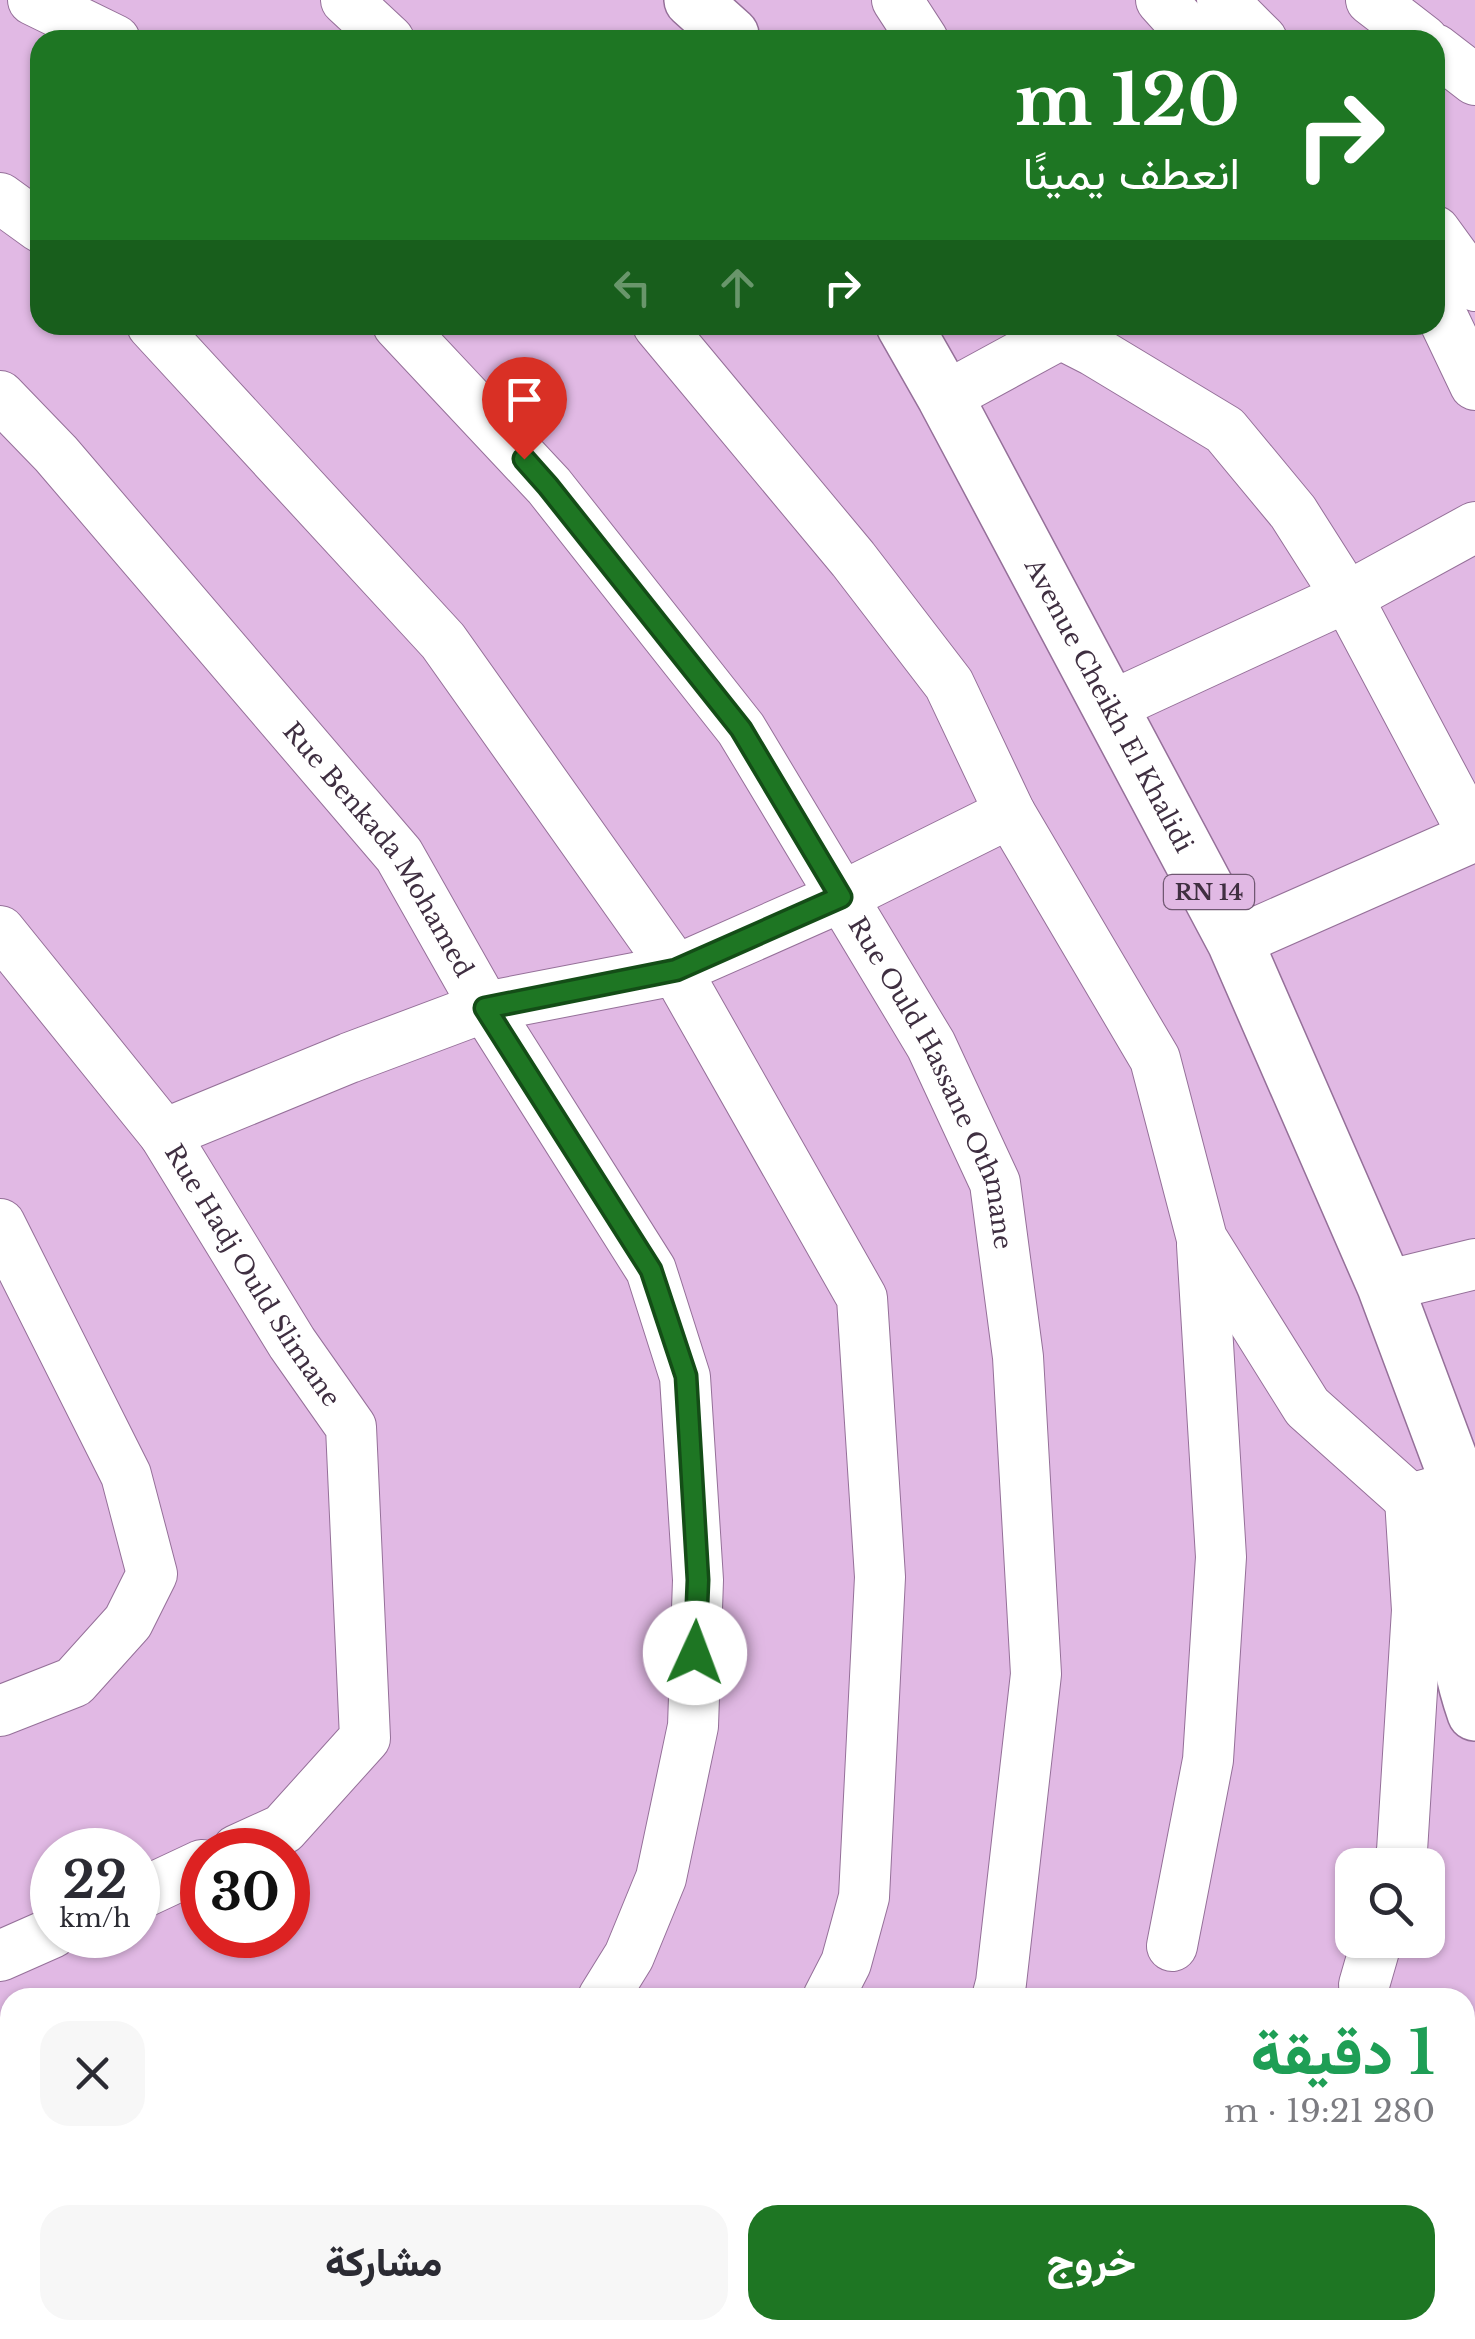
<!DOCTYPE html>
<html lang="ar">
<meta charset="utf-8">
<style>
:root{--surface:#fff;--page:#f7f7f7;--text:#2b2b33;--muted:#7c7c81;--accent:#1e7623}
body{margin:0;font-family:"Libre Baskerville",Vazirmatn,serif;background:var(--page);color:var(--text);direction:rtl;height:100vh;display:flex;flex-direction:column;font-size:38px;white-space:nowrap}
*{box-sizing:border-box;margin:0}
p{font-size:32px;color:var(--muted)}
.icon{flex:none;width:55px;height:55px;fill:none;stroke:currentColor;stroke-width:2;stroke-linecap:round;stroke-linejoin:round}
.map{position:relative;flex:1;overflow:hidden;direction:ltr}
.sheet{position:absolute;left:0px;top:1988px;width:1475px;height:352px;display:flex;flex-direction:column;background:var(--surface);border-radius:30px 30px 0 0;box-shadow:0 2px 8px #0004;direction:rtl}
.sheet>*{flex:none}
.top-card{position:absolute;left:30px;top:30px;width:1415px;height:305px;border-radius:30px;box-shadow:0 2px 8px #0004;direction:rtl;background:#1e7623;color:#fff;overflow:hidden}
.fabs{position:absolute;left:1335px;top:1848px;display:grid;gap:20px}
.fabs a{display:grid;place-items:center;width:110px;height:110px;border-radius:20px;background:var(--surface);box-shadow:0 2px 8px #0004;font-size:50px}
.speed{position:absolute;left:30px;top:1828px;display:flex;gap:20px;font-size:50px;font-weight:700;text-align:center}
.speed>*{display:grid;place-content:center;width:130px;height:130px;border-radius:50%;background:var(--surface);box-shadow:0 2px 8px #0004;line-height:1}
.speed small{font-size:25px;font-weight:400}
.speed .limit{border:15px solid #d22;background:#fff;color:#111}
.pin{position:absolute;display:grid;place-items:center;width:85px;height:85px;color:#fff;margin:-102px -42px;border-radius:50% 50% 50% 0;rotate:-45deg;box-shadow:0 0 10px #0007}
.pin .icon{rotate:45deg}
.me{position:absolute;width:110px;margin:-55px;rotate:2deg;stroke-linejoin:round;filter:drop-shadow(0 0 8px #0008)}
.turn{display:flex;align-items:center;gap:35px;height:210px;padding:0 40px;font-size:45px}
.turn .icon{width:130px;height:130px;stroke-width:2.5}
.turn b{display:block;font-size:70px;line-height:85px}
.lanes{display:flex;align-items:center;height:95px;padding:0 40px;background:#0003;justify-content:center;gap:50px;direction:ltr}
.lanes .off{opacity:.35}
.round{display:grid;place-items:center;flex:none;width:105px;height:105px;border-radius:30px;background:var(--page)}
.summary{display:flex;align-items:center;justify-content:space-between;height:170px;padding:0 40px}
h1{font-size:60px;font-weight:800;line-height:75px;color:#1e9e55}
.action{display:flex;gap:20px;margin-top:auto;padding:20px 40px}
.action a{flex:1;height:115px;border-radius:30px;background:var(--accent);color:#fff;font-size:40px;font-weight:800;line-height:115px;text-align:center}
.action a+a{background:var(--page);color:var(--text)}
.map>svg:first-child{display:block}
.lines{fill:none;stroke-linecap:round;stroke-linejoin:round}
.minor-casing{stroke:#957099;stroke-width:52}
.major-casing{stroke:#957099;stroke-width:58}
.minor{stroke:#fff;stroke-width:50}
.major{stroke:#fff;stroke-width:55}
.route-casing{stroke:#144d17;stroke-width:25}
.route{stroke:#1e7623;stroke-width:18}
.labels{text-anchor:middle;stroke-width:10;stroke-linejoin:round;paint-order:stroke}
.shield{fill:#e1b9e4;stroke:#705872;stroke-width:2.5}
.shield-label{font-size:22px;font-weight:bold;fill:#3f2f41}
.street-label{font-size:25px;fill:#3f2f41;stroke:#e1b9e4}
</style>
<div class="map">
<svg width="1475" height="2339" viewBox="0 0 1475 2339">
<rect width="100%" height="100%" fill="#e1b9e4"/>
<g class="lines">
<defs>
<g id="minor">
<path d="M33 0 115 40"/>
<path d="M346 0 389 40"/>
<path d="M897 0 923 40"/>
<path d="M1161 0 1197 40"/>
<path d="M1222 0 1262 40"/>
<path d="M1371 0 1423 40"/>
<path d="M1435 49 1475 80"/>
<path d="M0 198 40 227"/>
<path d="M1435 231 1475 286"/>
<path d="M1435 308 1445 322 1475 385"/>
<path d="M152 325 443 641 676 970 862 1298 880 1577 864 1897 846 1963 828 1998"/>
<path id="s1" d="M398 325 549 486 741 729 931 1045 995 1183 1018 1357 1036 1674 1001 1983 997 1998"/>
<path d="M658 325 853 559 949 684 1010 813 1155 1059 1202 1239 1307 1407 1410 1499"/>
<path d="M1043 325 1094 351 1225 430 1293 512 1347 597 1474 836"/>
<path id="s2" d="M0 396 56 454 399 855 485 1007 651 1270 685 1377 698 1580 693 1726 661 1878 629 1956 603 1998"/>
<path d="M945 397 1059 335 1067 325"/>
<path d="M1109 707 1347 597 1475 527"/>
<path id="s3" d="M0 931 164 1134 292 1343 351 1427 365 1738 283 1829 237 1850"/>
<path d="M1235 942 1475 836"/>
<path d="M164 1134 349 1058 485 1007 676 970 841 897 1010 813"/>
<path d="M0 1224 126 1475 152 1574 128 1622 74 1682 0 1711"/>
<path d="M1385 1286 1475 1264"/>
<path d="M1398 1865 1402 1851 1417 1610 1410 1499 1442 1490"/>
<path d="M138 1895 202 1865"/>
<path d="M1172 1946 1208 1760 1221 1557 1202 1245"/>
<path d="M0 1956 52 1933"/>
<path d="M1364 1985 1377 1940"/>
<path d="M0 2075 10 2087"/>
<path d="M198 2330 204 2339"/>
<path d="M732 2339 744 2330"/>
</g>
<g id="major">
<path d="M692 0 731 35"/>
<path id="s4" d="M904 325 945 397 1235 942 1385 1286 1459 1484 1475 1510"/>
<path d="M1459 1484C1451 1560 1449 1640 1475 1713"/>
<path d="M1465 2235 1475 2219"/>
<path d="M1465 2279 1475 2275"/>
<path d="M1337 2339 1354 2330"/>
<path d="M1470 2339 1475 2337"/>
</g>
</defs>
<use href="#minor" class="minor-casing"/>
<use href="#major" class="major-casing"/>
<use href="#minor" class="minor"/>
<use href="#major" class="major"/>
</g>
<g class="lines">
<defs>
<path id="route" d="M524 459 548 486 741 729 841 897 676 970 485 1008 651 1270 686 1376 698 1580 695 1653"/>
</defs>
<use href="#route" class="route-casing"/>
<use href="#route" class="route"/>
</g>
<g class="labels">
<rect class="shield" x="1164" y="875" width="90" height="34" rx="8"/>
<g class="shield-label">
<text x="1209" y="900">RN 14</text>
</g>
<g class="street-label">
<text dy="9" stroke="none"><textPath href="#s4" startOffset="432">Avenue Cheikh El Khalidi</textPath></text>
<text dy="9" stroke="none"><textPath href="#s2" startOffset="592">Rue Benkada Mohamed</textPath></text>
<text dy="9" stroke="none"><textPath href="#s1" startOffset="935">Rue Ould Hassane Othmane</textPath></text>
<text dy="9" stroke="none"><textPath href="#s3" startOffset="428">Rue Hadj Ould Slimane</textPath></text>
</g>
</g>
</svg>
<div class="fabs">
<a><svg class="icon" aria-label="search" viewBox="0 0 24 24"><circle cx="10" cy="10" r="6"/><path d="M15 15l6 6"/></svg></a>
</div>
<div class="speed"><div>22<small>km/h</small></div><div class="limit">30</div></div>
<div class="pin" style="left:524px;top:459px;background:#d93025"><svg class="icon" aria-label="arrive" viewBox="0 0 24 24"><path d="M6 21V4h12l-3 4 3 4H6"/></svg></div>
<svg class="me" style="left:695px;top:1653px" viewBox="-20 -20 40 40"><circle r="19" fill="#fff"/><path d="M0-13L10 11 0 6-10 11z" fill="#1e7623"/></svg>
<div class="top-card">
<div class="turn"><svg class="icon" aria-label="right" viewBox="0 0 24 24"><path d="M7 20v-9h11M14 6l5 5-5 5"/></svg><div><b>120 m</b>انعطف يمينًا</div></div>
<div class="lanes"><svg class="icon off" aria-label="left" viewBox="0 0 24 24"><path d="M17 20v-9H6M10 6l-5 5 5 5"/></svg><svg class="icon off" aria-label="ahead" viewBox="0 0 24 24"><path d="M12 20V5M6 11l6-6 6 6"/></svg><svg class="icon" aria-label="right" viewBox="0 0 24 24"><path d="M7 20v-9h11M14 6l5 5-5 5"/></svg></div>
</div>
<section class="sheet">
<div class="summary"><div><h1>1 دقيقة</h1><p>280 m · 19:21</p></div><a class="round"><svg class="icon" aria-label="close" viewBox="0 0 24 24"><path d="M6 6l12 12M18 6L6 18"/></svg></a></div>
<div class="action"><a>خروج</a><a>مشاركة</a></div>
</section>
</div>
